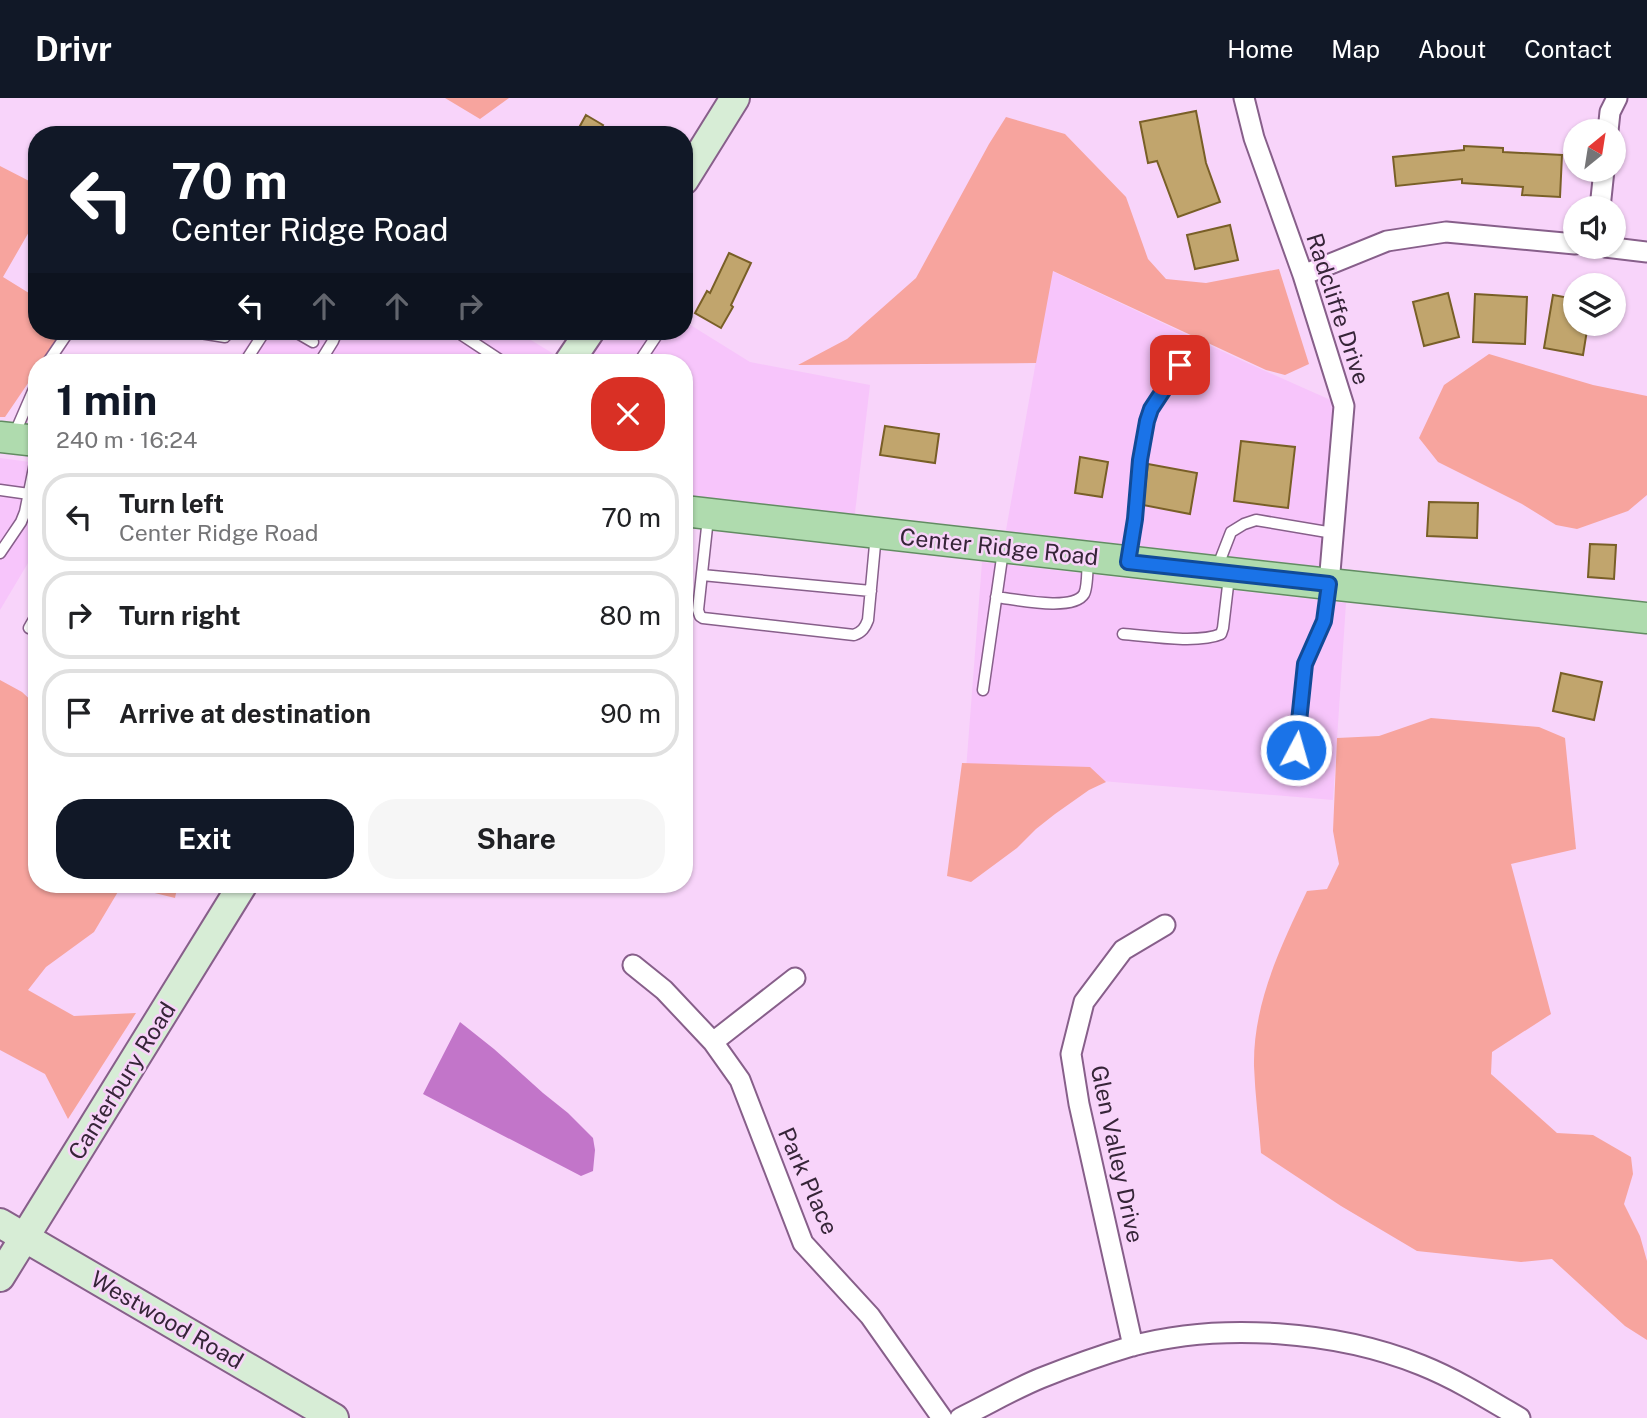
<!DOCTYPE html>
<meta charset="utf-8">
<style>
:root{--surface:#fff;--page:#f6f6f6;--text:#202124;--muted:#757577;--line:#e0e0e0;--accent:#111827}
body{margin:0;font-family:"Public Sans",sans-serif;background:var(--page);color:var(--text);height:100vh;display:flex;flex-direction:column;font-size:26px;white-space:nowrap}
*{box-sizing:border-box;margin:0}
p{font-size:23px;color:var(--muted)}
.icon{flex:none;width:38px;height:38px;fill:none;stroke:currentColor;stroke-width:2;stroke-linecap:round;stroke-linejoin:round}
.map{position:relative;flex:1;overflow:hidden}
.sheet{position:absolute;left:28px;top:256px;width:665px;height:539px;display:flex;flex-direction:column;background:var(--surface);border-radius:28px;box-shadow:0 2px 5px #0004}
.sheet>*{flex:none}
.hud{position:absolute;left:28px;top:28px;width:665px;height:214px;border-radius:28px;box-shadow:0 2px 5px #0004;background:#111827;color:#fff;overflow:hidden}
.needle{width:46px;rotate:30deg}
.tools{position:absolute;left:1563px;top:21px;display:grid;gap:14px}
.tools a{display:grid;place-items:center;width:63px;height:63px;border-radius:50%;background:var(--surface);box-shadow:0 2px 5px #0004;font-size:35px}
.pin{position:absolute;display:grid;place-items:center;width:60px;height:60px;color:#fff;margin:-30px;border-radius:14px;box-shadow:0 4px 10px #0006}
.me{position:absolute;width:77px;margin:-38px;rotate:6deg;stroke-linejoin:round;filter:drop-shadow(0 0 5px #0008)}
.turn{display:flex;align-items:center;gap:24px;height:147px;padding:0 28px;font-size:32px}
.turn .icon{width:91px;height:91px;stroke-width:2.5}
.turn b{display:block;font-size:49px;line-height:60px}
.lanes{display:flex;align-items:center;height:66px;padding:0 28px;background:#0003;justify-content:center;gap:35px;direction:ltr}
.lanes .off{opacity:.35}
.round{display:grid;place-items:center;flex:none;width:74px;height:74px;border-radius:28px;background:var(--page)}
.summary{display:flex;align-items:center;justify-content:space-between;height:119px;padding:0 28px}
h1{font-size:42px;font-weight:700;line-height:52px;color:var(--accent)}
.button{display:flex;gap:14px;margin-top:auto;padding:14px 28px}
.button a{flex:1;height:80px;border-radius:28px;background:var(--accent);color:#fff;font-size:28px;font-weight:700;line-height:80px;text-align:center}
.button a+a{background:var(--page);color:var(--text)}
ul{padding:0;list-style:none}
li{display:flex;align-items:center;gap:21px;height:88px;margin:0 14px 10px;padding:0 14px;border:4px solid var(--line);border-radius:28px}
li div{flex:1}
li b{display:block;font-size:26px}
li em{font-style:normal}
header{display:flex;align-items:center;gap:42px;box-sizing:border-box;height:98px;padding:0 35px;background:var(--accent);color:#fff}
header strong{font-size:33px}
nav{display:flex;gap:38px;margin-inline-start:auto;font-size:24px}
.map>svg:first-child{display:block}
.built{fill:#f7c5fb}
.green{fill:#f7a49e}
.water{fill:#c275c9}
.building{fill:#c1a56d;stroke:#795f27;stroke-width:2}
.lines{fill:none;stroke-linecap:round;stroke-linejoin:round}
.lane-casing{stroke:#875f8a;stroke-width:13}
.street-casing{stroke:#875f8a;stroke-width:23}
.secondary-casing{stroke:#875f8a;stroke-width:32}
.primary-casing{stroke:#628c62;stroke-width:33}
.lane{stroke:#fff;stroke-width:10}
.street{stroke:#fff;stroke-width:19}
.secondary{stroke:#d7edd6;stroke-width:28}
.primary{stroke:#afdbae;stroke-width:30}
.route-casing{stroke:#114b97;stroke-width:18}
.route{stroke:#1a73e8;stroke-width:12}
.labels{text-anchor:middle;stroke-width:5;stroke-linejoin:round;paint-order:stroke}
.street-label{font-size:23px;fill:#362538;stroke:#f8d4fa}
</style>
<header>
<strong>Drivr</strong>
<nav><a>Home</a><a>Map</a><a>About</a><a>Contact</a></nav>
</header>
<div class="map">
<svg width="1647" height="1320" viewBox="0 0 1647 1320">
<rect width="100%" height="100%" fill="#f8d4fa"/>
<path class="built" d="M1052 173 1243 263 1344 308 1329 486 1003 449Z
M684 223 750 264 870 287 853 432 684 413V264H569L590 233H684Z
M257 233H516L567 264H235Z
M0 360 37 365V450L0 512Z
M982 464 1346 505 1333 702 966 672Z"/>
<path class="green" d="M445 0H509L480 21Z
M1006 19 1065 36 1126 99 1148 161 1166 181 1206 185 1279 171 1309 266 1285 277 1266 272 1053 173 1036 265 798 267 847 241 916 180 989 46Z
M0 68 37 87V120L3 179 37 200V233H63L42 264H37V272L5 319H0Z
M1489 256 1593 287 1647 298V397L1628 413 1577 431 1556 427 1522 406 1438 364 1419 340 1444 287Z
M0 582 22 594 37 608V786H178L175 800 122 787 94 834 46 869 28 892 74 918 136 915 68 1021 45 976 0 952Z
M1431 620 1539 629 1565 640 1576 751 1511 766 1551 916 1492 954 1491 976 1557 1035 1593 1037 1631 1059 1633 1076 1624 1106 1640 1138 1647 1163V1242L1625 1228 1552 1161 1521 1164 1417 1153 1341 1108 1261 1055C1259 1026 1255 997 1254 968 1253 905 1281 848 1307 793L1327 791 1339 766 1333 733 1337 640 1379 638Z
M962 665 1090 669 1106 684 1089 692 1055 716 1036 731 1017 750 971 784 947 778Z"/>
<path class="water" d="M460 924 494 951 543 995 568 1015 593 1040 595 1052 593 1073 581 1078 423 996Z"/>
<path class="building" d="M1196 13 1206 65 1220 104 1178 119 1157 63 1148 65 1140 24Z
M586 17 603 27 597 37H575Z
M1464 48 1503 50V54L1562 57 1560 99 1522 97 1523 89 1462 85V81L1396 88 1393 59 1464 52Z
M1230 127 1238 162 1195 171 1187 137Z
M729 155 751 165 731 207 733 209 721 230 695 215 707 193 710 195Z
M1448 195 1459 239 1424 248 1413 204Z
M1475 196 1527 199 1525 246 1473 244Z
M1553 197 1575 201V226H1588L1583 257 1544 250Z
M885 328 939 336 935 365 880 357Z
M1241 343 1295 349 1288 410 1234 403Z
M1080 359 1108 364 1102 399 1075 395Z
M1148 366 1197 375 1190 416 1143 407Z
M1429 404 1478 405 1477 440 1427 438Z
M1590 446 1616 447 1614 481 1588 479Z
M1561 575 1602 584 1594 622 1553 613Z"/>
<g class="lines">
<defs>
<path id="lane" d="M36 171 37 169
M188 233 225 239 229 233
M294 233 313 244
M456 233 503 264
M48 264 69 233
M245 264 265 233
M320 264 333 243 337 233
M639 264 657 237 650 233
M14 337 37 284
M0 392 29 396
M708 420 698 512 700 518 703 520 854 537C862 534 865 530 868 522L876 436
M0 455 21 424 25 414 37 355
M1129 460 1135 421 1137 384 1147 323 1151 311 1180 267
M1217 470 1231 434 1244 426 1256 422 1333 435
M702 477 871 493
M996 499C1015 501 1073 514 1084 496 1088 489 1087 470 1088 462
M29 530 37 516
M1123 536C1148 538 1198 546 1221 536L1223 530 1229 479
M983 592 1003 453
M1296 652 1305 566 1324 523 1329 490"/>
<path id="street" d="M1244 0 1254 40 1303 177 1344 308 1329 486
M1608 33 1610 14 1617 0
M1600 110 1604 72
M1605 149 1647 154
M1303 177 1387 143 1446 134 1575 146
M633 867 664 892 713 944 740 982 803 1145 870 1218 942 1320
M713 944 795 880
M1133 1248 1079 1006 1071 956 1084 904 1123 852 1165 827
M960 1320C987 1307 1014 1291 1041 1280 1071 1268 1102 1257 1132 1248 1221 1224 1337 1233 1421 1267 1456 1281 1488 1301 1520 1320"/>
<path id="secondary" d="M684 82 735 0
M569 264 590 233
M0 1125 334 1320
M0 1179 243 786"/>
<path id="primary" d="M0 339 37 343
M684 413 1329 486 1647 520"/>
</defs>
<use href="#lane" class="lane-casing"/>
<use href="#street" class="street-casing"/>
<use href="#secondary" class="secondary-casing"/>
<use href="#primary" class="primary-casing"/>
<use href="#lane" class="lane"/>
<use href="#street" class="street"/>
<use href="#secondary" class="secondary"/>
<use href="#primary" class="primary"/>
</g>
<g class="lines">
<defs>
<path id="route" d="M1180 267 1151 311 1147 323 1140 362 1135 421 1128 464 1329 486 1324 523 1305 566 1296 652"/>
</defs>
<use href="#route" class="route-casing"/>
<use href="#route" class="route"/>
</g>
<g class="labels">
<g class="street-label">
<text transform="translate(1338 211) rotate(72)" y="8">Radcliffe Drive</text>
<text transform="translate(999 449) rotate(6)" y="8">Center Ridge Road</text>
<text transform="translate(122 983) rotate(-58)" y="8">Canterbury Road</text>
<text transform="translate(1117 1056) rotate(78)" y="8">Glen Valley Drive</text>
<text transform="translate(808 1083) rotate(66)" y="8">Park Place</text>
<text transform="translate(167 1222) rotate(30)" y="8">Westwood Road</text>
</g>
</g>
</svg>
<div class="tools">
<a><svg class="needle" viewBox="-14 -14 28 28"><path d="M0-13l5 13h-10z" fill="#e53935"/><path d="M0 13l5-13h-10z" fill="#757577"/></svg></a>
<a><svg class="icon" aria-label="sound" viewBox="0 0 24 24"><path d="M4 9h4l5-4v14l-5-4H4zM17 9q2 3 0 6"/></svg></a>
<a><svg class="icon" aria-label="layers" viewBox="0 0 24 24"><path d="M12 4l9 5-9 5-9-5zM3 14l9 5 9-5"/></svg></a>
</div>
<div class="pin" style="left:1180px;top:267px;background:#d93025"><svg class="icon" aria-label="arrive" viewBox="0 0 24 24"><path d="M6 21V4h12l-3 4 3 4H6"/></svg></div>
<svg class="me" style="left:1296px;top:652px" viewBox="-20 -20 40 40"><circle r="17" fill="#1a73e8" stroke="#fff" stroke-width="3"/><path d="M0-11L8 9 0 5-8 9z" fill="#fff"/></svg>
<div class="hud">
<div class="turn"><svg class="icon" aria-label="left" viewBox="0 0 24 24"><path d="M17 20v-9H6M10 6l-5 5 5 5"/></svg><div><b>70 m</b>Center Ridge Road</div></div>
<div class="lanes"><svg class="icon" aria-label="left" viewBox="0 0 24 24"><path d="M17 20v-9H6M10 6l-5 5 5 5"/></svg><svg class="icon off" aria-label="ahead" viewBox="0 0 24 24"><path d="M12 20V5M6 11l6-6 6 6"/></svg><svg class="icon off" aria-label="ahead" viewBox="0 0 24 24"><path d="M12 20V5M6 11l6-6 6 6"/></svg><svg class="icon off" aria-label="right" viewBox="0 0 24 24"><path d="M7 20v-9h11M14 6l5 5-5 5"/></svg></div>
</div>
<section class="sheet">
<div class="summary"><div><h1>1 min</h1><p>240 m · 16:24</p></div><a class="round" style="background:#d93025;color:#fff"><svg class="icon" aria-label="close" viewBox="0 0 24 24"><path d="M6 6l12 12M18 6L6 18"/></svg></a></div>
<ul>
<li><svg class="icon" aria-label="left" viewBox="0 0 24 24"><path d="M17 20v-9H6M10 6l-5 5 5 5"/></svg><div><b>Turn left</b><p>Center Ridge Road</p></div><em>70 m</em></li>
<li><svg class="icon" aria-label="right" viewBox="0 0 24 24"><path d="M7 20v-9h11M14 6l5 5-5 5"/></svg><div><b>Turn right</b></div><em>80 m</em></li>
<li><svg class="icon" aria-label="arrive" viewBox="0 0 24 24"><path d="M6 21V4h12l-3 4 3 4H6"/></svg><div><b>Arrive at destination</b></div><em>90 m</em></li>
</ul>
<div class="button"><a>Exit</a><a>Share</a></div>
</section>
</div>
